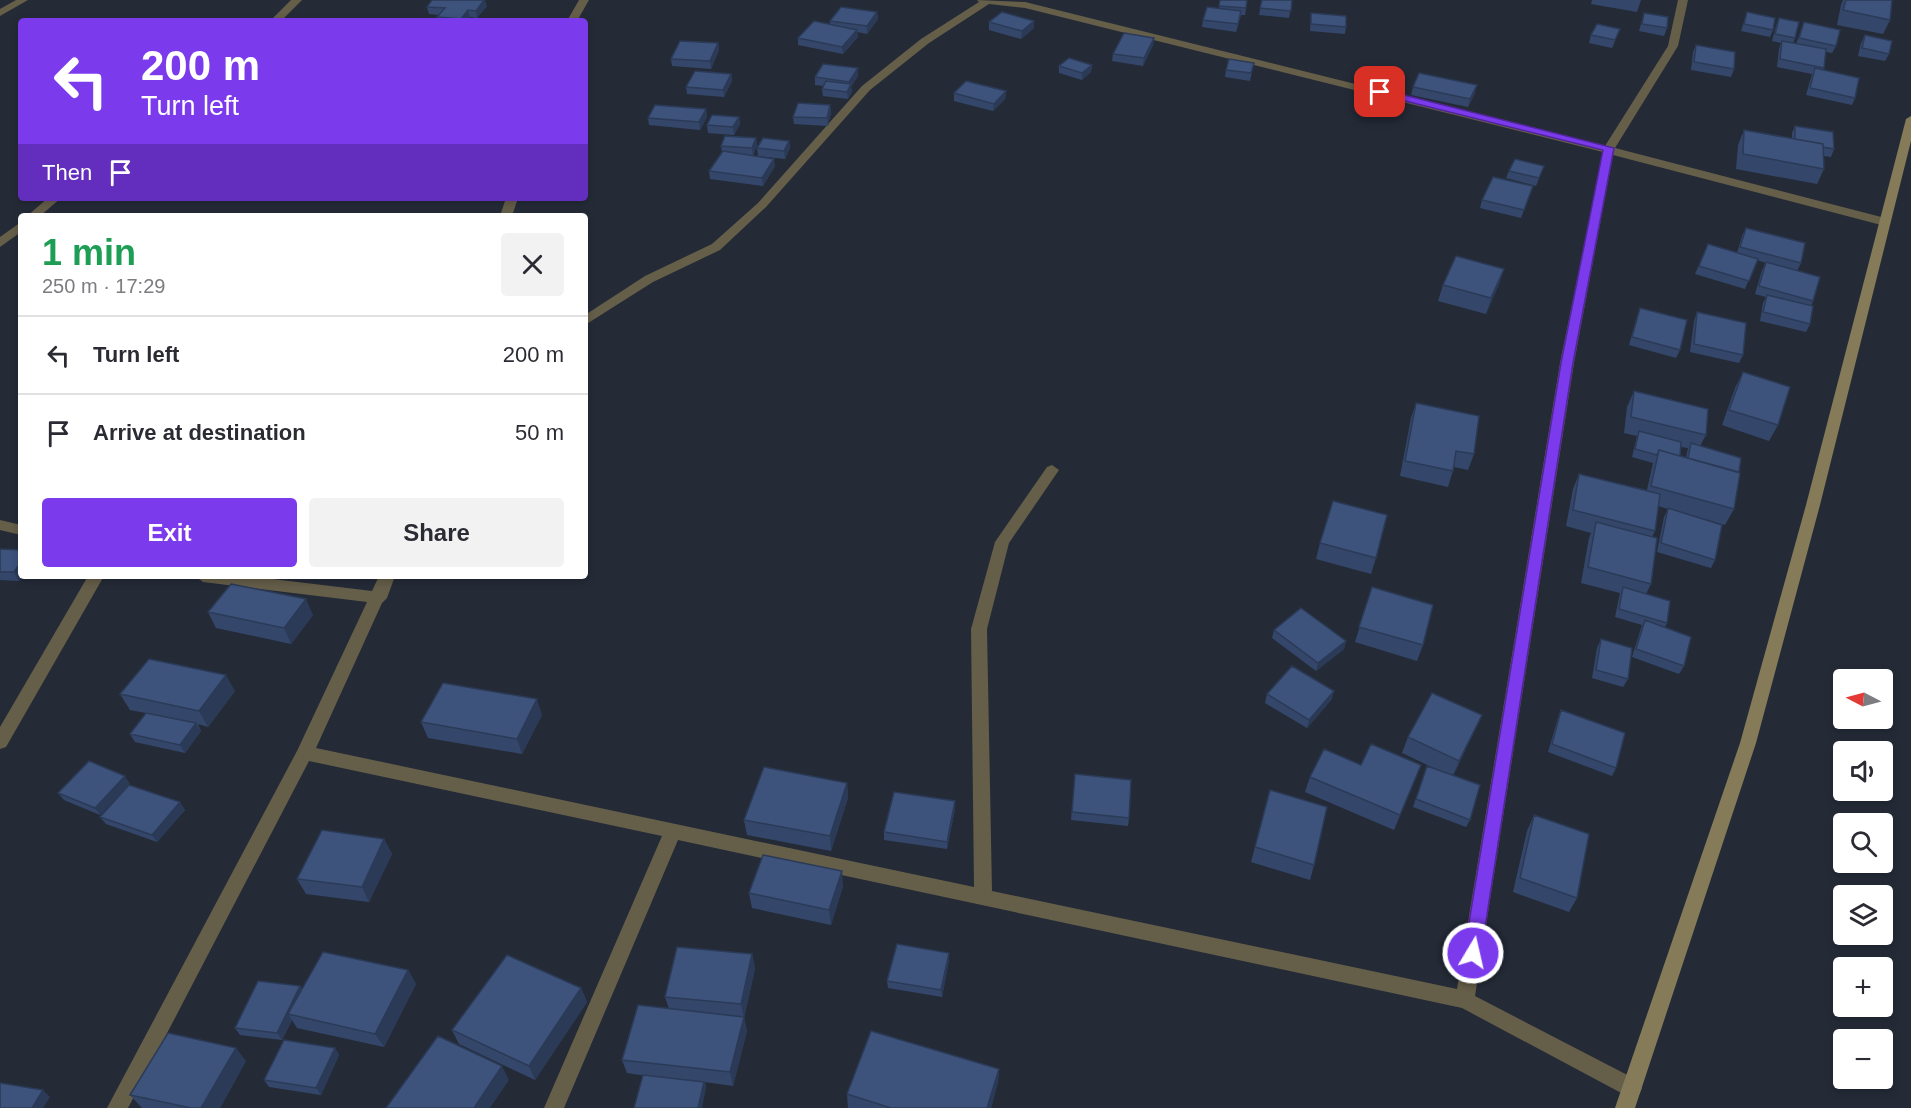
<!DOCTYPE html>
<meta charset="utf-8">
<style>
:root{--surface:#fff;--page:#f2f2f3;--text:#2b2b33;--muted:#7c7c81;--line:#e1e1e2;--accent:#7c3aed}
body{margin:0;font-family:Arial,sans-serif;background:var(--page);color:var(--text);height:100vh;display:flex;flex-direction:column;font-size:22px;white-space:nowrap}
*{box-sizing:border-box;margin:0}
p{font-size:20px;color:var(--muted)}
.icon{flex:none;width:33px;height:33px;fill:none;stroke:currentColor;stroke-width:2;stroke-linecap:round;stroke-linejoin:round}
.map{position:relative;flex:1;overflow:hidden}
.drawer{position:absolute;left:18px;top:213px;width:570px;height:366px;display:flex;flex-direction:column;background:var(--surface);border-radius:6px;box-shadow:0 3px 9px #0003}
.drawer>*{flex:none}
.banner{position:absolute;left:18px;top:18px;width:570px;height:183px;border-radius:6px;box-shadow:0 3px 9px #0003;background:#7c3aed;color:#fff;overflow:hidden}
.needle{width:39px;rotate:276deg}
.buttons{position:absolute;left:1833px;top:669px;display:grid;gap:12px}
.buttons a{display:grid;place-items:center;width:60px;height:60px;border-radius:6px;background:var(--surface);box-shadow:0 3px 9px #0003;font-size:30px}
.pin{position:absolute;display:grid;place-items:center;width:51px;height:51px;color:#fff;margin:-26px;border-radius:12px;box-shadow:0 3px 9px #0006}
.me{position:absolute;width:66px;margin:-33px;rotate:9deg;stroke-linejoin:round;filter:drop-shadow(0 0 4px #0008)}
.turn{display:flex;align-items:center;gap:21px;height:126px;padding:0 24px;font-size:27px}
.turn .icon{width:78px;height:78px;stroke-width:2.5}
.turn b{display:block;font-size:42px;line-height:51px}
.then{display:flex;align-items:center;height:57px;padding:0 24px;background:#0003;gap:12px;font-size:22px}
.round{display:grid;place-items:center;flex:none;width:63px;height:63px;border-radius:6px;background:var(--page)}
.headline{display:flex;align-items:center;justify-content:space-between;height:102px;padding:0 24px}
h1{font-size:36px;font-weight:800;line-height:45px;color:#1e9e55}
.button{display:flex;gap:12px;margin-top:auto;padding:12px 24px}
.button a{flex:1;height:69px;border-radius:6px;background:var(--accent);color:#fff;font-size:24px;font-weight:800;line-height:69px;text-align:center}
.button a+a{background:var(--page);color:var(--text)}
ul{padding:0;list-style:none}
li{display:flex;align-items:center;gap:18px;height:78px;padding:0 24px;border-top:2px solid var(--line)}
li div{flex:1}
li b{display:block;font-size:22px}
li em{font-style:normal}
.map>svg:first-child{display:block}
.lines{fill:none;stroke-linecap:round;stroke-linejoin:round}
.minor{fill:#655e49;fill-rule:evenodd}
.secondary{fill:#857b59;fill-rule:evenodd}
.wall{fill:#34476b;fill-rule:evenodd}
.shaded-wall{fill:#2b3a57}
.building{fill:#3d537c;stroke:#2b3a57;stroke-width:1.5}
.route{fill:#7c3aed;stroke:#51269a;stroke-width:1.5}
</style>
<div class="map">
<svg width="1911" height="1108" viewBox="0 0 1911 1108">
<rect width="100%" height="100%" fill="#242b37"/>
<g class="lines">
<path class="minor" d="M16 0H28L0 16V9Z
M291 0H302L281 21H270Z
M579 0H589L577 21H567Z
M977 0 1025 2 1605 146 1668 46 1678 0H1688L1678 46 1615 148 1889 219 1891 222 1885 226 1613 155 1574 363 1475 996 1639 1081 1642 1088 1639 1095 1632 1098 1625 1095 1462 1008 678 840 564 1108H544L662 836 309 761 128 1108H107L297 751 367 602 203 582 195 576H248L372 591 379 576H395L387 598 382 603 316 748 974 887 971 629 995 542 1047 467 1052 465 1059 470 1009 543 987 629 992 891 1457 989 1560 363 1603 152 1025 8 989 4 929 43 870 90 766 207 720 250 653 282 585 325V315L645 276 712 244 758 203 862 86 921 39 979 2Z
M48 198H61L40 216H27Z
M506 198H518L512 216H500Z
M21 222V232L0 247V237Z
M0 520 21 525V535L0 530Z
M88 576H104L6 747 0 749V727Z"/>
<path class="secondary" d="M1911 116V141L1820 505 1756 743 1635 1108H1615L1740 743 1806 505 1906 119Z"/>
</g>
<path class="wall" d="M1220 0H1247L1245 15H1241L1236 32 1202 27 1203 20 1219 8Z
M1262 0H1292L1289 18 1259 15Z
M1592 0H1641L1637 12 1591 4Z
M1843 0H1892L1890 20 1883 34 1837 25 1841 5Z
M487 6 477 18 470 17 467 21H438L437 17 439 15 429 14 427 7Z
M877 12 878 19 867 34 857 32 858 37 843 54 798 45V38L830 24V21Z
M1747 12 1773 30 1770 37 1741 31Z
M1311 13 1346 27 1345 34 1310 31Z
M1644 13 1667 28 1664 36 1639 31Z
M1779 18 1795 38 1793 43 1796 44 1804 22 1836 46 1832 53 1826 52 1824 68 1823 70 1855 98 1852 105 1806 95 1812 74 1777 67 1779 49 1781 43 1772 41 1776 26Z
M989 22 1034 28 1021 39 989 30Z
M1620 29 1612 48 1589 43 1591 35Z
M1865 35 1889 54 1885 61 1858 56 1861 43Z
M1154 38 1153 45 1143 66 1112 61 1113 54Z
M718 43 719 50 711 69 672 66 671 59Z
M1696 45 1734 69 1731 77 1691 70 1693 52Z
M1254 63 1250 81 1225 77 1226 70Z
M1092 65 1091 72 1082 80 1059 73V66Z
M731 74 732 81 724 97 687 94 686 87Z
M858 76 851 87 852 92 848 99 823 96 822 89 824 86 815 85V77Z
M1413 87 1475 93 1468 107 1411 95Z
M1006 91 1005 99 993 111 954 101V93Z
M830 105 831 112 828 126 794 124 793 117Z
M706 109 707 117 700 130 649 125 648 118Z
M739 117 740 124 734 135 708 133 707 125Z
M1795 126 1834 149 1831 157 1824 156V169L1817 184 1736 169 1738 145 1744 130 1792 138V133Z
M756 138 757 145 753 156 775 166 763 186 710 179 709 171 722 152 721 146Z
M789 141 790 148 785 159 758 156 757 148Z
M1544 166 1536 186 1506 178 1509 171Z
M1530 194 1521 218 1480 208 1482 200Z
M1746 228 1801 263 1797 271 1813 301 1811 306 1810 324 1806 332 1760 321 1763 303 1766 297 1755 294 1762 270 1766 263 1757 260 1745 289 1695 274 1708 244 1737 253 1742 236Z
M1504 269 1499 284 1486 314 1438 301 1443 285Z
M1640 308 1680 350 1676 358 1629 345 1637 316Z
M1697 312 1743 355 1739 363 1690 352 1694 321Z
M1743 372 1778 425 1769 441 1722 425 1735 388Z
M1634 391 1706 435 1700 446 1734 509 1725 525 1685 513 1715 560 1711 568 1657 552 1664 517 1668 509 1658 506 1655 531 1652 537 1651 584 1646 594 1667 623 1665 627 1684 666 1679 674 1632 657 1642 625 1615 617 1620 593 1581 583 1589 538 1591 533 1566 526 1573 489 1579 474 1647 490 1653 463 1632 457 1637 436 1624 433 1627 407ZM1681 447 1688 448 1686 458 1680 456Z
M1416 403 1474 454 1468 470 1454 467 1448 487 1400 476 1411 418Z
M1320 543 1376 558 1371 574 1316 559Z
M0 549 21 576H22L19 581 0 580Z
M288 576H302L298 579Z
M1372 587 1423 645 1417 661 1355 642Z
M208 612 313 615 291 644 216 628Z
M1274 630 1346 641 1344 649 1316 671 1272 638Z
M1601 639 1628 679 1623 687 1592 678 1597 648Z
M235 691 208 727 198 724 201 731 185 753 135 742 130 734 146 713 130 710 120 694Z
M1267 694 1332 699 1307 728 1265 703Z
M1561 710 1616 768 1612 776 1548 752 1558 718Z
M542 715 522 754 428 738 421 722Z
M1475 730 1453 775 1470 820 1466 827 1413 807 1427 766 1438 770 1402 753 1408 737Z
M1361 765H1421L1394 830 1305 792 1310 777Z
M1075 774 1129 818 1128 826 1071 820Z
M847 783 848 798 831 851 747 835 744 820Z
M130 784 129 785 180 802 185 810 157 842 106 824 100 817 121 793 100 815 64 800 58 793Z
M1270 790 1314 865 1310 880 1251 862Z
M955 809 947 849 884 840V832Z
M1534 815 1577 898 1569 912 1513 892 1527 831Z
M384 839 392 854 369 902 306 894 297 879Z
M843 886 831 925 752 908 749 893Z
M949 953V960L942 997 888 988 887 981Z
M752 954 755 969 744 1018 747 1031 733 1086 705 1082 706 1088 647 1076 627 1073 622 1060 669 1009 665 997Z
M408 970 416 984 384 1047 297 1028 292 1020 282 1040 240 1035 235 1028 300 986 302 989Z
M581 988 587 1002 535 1080 459 1044 452 1030Z
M335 1048 339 1055 321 1095 269 1087 264 1080Z
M246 1061 220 1108H142L130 1095Z
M999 1069 998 1082 991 1108H848L847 1094Z"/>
<path class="shaded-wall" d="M484 0H485L487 6 477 18 476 11Z
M468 10 470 17 467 21H461V19Z
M877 12 878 19 867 34V26Z
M1034 21V28L1021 39 1022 31Z
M857 30 858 37 843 54 842 47Z
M1154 38 1153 45 1143 66 1144 58Z
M718 43 719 50 711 69 710 61Z
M1092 65 1091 72 1082 80V73Z
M858 68V76L851 87 852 92 848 99 847 92 850 87 849 82Z
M731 74 732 81 724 97 723 90Z
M1477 85 1475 93 1468 107 1470 99Z
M1006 91 1005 99 993 111 994 104Z
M830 105 831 112 828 126 827 118Z
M706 109 707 117 700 130 699 122Z
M739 117 740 124 734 135 733 127Z
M756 138 757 145 753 156 752 148Z
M789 141 790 148 785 159 784 151Z
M774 159 775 166 763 186 762 178Z
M1504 269 1499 284 1486 314 1491 298Z
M21 562V576H22L19 581 14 572Z
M306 599 313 615 291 644 284 628Z
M1346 641 1344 649 1316 671 1318 663Z
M226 675 235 691 208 727 199 711Z
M1334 691 1332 699 1307 728 1309 720Z
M537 699 542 715 522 754 517 739Z
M1482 715 1475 730 1453 777 1459 761Z
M196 723 201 731 185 753 180 745Z
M125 776 130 784 100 815 95 808Z
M847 783 848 798 831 851 830 836Z
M955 801V809L947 849V842Z
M180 802 185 810 157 842 152 835Z
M384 839 392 854 369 902 362 887Z
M842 871 843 886 831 925 829 910Z
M949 953V960L942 997 941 990Z
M752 954 755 969 744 1018 741 1004Z
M408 970 416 984 384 1047 375 1034Z
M300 986 304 993 288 1014 292 1020 282 1040 277 1033Z
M581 988 587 1002 535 1080 529 1066Z
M744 1017 747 1031 733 1086 730 1072Z
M236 1048 246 1061 220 1108H201Z
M335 1048 339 1055 321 1095 316 1088Z
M502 1066 509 1080 490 1108H474Z
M999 1069 998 1082 991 1108H987Z
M704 1082 706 1088 702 1108H698Z
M43 1090 50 1097 43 1108H32Z"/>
<path class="building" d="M432 0H484L476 11 468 10 461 19 437 17 445 8 427 7Z
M1220 0H1247L1246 8 1219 6Z
M1262 0H1292L1291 11 1260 8Z
M1846 0H1892L1890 20 1843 10Z
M841 7 877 12 867 26 830 21Z
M1207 7 1241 11 1238 24 1203 20Z
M1002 12 1034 21 1022 31 989 22Z
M1747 12 1775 18 1773 30 1744 24Z
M1311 13 1346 16V27L1311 24Z
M1644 13 1668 17 1667 28 1642 24Z
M1779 18 1799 22 1795 38 1775 34Z
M814 21 857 30 842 47 798 38Z
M1804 22 1840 30 1836 46 1799 38Z
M1597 24 1620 29 1615 40 1591 35Z
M1124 33 1154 38 1144 58 1113 54Z
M1865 35 1892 41 1889 54 1862 48Z
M680 41 718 43 710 61 671 59Z
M1782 41 1826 49 1824 68 1780 59Z
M1696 45 1735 52 1734 69 1694 62Z
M1069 58 1092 65 1082 73 1059 66Z
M1229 59 1254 63 1251 73 1226 70Z
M823 64 858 68 849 82 815 77Z
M1815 68 1859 78 1855 98 1810 88Z
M695 71 731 74 723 90 686 87Z
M1419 73 1477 85 1470 99 1413 87Z
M826 81 851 84 847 92 822 89Z
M966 81 1006 91 994 104 954 93Z
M798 103 830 105 827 118 793 117Z
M655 105 706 109 699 122 648 118Z
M712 115 739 117 733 127 707 125Z
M1795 126 1833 132 1834 149 1823 147V144L1795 139Z
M1744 130 1823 144 1824 169 1743 154Z
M725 136 756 138 752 148 721 146Z
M763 138 789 141 784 151 757 148Z
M723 151 774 159 762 178 709 171Z
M1515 159 1544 166 1539 178 1509 171Z
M1493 177 1533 186 1524 210 1482 200Z
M1746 228 1805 243 1801 263 1740 247Z
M1708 244 1758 259 1749 281 1699 266Z
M1456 256 1504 269 1491 298 1443 285Z
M1766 262 1820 277 1813 301 1759 286Z
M1767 295 1813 306 1810 324 1763 312Z
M1640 308 1687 320 1680 350 1632 337Z
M1697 312 1746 323 1743 355 1694 344Z
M1743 372 1790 387 1778 425 1729 410Z
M1634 391 1708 409 1706 435 1631 417Z
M1416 403 1479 416 1474 454 1456 451 1453 471 1405 461Z
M1639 431 1681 442 1680 456 1659 450 1657 455 1635 449Z
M1691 443 1741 458 1739 472 1688 458Z
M1659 450 1740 473 1734 509 1651 486Z
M1579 474 1660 494 1655 531 1573 510Z
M1333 501 1387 515 1376 558 1320 543Z
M1668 508 1722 525 1715 560 1661 543Z
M1596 522 1657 538 1651 584 1588 567Z
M0 549 21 550V562L14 572H0Z
M231 584 306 599 284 628 208 612Z
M1372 587 1433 605 1423 645 1359 627Z
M1623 587 1670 601 1667 623 1619 609Z
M1301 608 1346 641 1318 663 1274 630Z
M1645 620 1691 637 1684 666 1636 649Z
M1601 639 1632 648 1628 679 1596 670Z
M149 659 226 675 199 711 120 694Z
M1292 666 1334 691 1309 720 1267 694Z
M443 683 537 699 517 739 421 722Z
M1432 693 1482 715 1459 761 1408 737Z
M1561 710 1625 733 1616 768 1552 744Z
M146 713 196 723 180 745 130 734Z
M1371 744 1421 765 1400 815 1310 777 1324 749 1361 765Z
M89 761 125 776 95 808 58 793Z
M1427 766 1480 785 1470 820 1416 799Z
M764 767 847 783 830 836 744 820Z
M1075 774 1131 780 1129 818 1072 812Z
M129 785 180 802 152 835 100 817Z
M1270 790 1327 807 1314 865 1255 847Z
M894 792 955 801 947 842 884 832Z
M1534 815 1589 834 1577 898 1520 878Z
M322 830 384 839 362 887 297 879Z
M763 855 842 871 829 910 749 893Z
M897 944 949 953 941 990 887 981Z
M677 947 752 954 741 1004 665 997Z
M323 952 408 970 375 1034 288 1014Z
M507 955 581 988 529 1066 452 1030Z
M258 981 300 986 277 1033 235 1028Z
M638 1005 744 1017 730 1072 622 1060Z
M871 1031 999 1069 987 1108H891L847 1094Z
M168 1033 236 1048 201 1108H191L130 1095Z
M438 1036 502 1066 474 1108H386Z
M284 1040 335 1048 316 1088 264 1080Z
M643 1075 704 1082 698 1108H634Z
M0 1083 43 1090 32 1108H0Z"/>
<path class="route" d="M1380 89 1614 148 1573 363 1481 953 1479 958 1473 961 1467 958 1464 953 1561 363 1603 150 1377 94 1376 92Z"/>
</svg>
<div class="buttons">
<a><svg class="needle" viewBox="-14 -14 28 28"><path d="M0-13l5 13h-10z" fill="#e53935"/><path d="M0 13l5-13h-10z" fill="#7c7c81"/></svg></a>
<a><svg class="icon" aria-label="sound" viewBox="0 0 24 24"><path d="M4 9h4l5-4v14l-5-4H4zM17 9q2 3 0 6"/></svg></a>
<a><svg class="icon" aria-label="search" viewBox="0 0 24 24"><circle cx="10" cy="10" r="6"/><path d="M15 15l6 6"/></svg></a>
<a><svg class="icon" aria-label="layers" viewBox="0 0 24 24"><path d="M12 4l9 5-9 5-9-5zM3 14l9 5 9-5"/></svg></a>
<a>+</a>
<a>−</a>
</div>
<div class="pin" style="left:1380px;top:92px;background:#d93025"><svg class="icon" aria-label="arrive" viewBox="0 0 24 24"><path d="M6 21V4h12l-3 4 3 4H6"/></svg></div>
<svg class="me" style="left:1473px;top:953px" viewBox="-20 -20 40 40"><circle r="17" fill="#7c3aed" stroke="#fff" stroke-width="3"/><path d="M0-11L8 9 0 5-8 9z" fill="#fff"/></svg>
<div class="banner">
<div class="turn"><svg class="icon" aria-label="left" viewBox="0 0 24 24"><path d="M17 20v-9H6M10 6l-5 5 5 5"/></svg><div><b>200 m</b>Turn left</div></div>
<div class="then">Then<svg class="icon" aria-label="arrive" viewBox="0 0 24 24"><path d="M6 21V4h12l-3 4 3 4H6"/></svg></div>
</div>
<section class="drawer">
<div class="headline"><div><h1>1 min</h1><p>250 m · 17:29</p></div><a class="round"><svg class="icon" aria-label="close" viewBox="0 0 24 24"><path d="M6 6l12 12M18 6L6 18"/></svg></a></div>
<ul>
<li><svg class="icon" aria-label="left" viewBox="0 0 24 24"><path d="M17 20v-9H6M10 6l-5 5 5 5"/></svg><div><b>Turn left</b></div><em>200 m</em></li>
<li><svg class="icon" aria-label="arrive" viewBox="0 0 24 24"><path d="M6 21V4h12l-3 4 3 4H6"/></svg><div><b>Arrive at destination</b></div><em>50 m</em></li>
</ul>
<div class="button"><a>Exit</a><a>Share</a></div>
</section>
</div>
